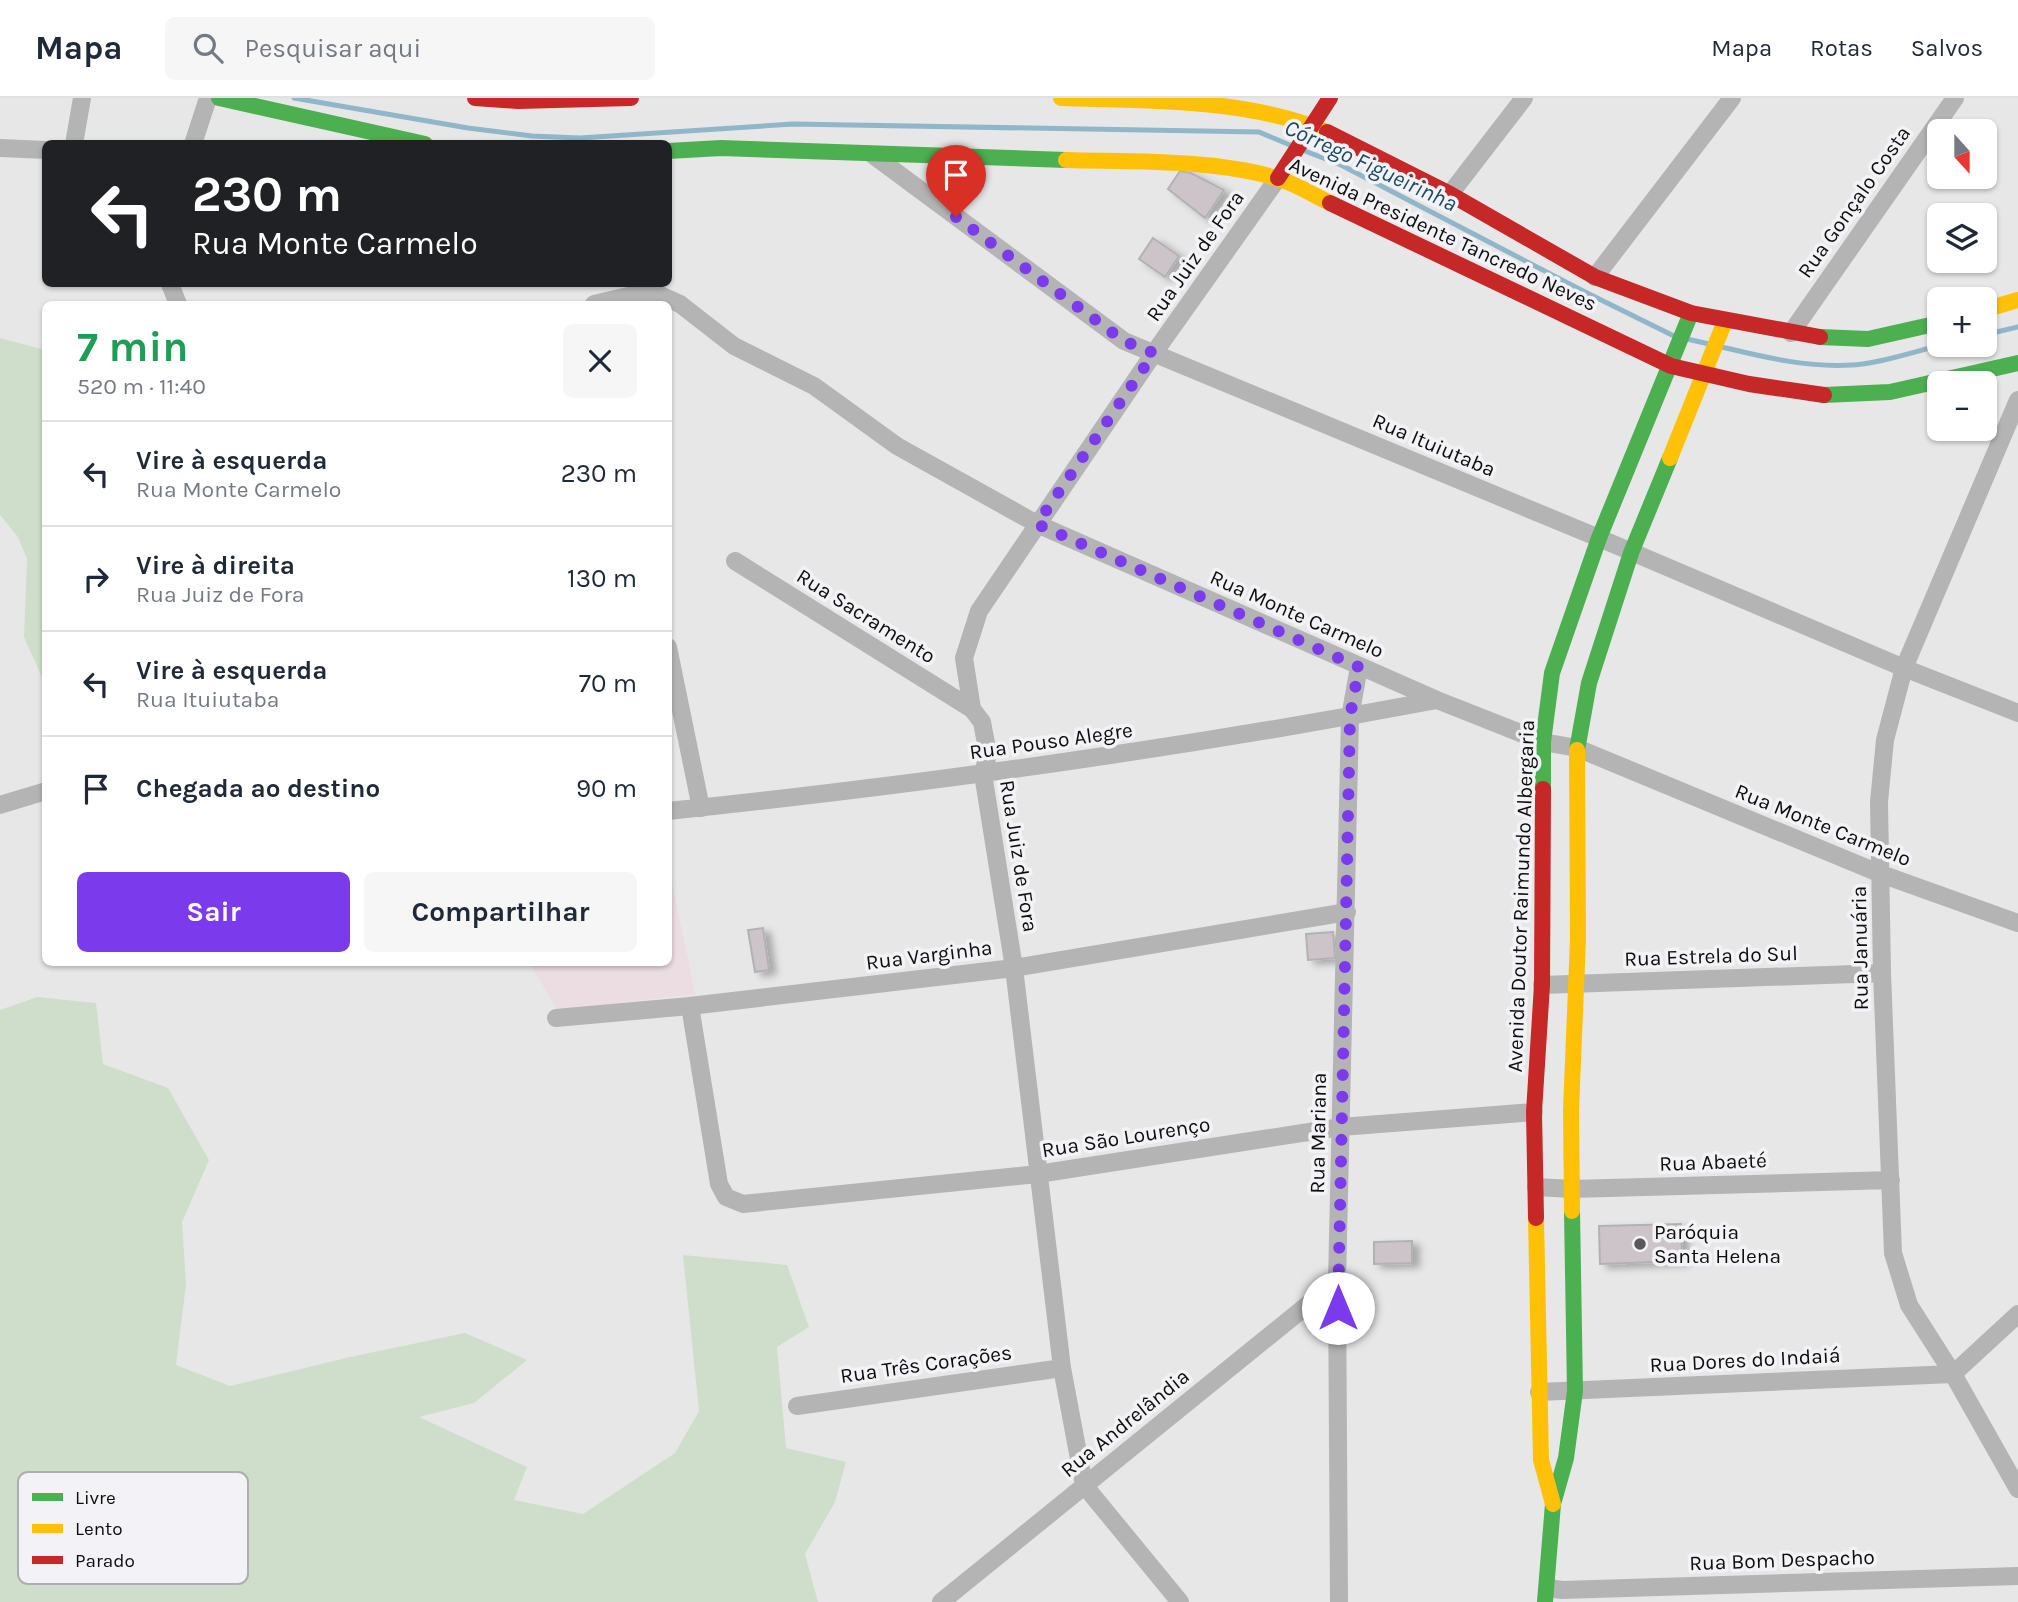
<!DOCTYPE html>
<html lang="pt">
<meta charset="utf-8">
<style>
:root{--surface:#fff;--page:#f6f6f7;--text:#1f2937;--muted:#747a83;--line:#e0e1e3;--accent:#7c3aed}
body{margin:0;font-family:Karla,sans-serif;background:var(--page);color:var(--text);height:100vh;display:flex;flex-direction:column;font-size:26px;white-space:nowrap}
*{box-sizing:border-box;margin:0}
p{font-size:23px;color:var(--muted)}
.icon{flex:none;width:38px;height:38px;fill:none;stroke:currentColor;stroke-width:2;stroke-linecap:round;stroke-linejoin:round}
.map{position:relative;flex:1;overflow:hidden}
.drawer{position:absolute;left:42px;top:203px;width:630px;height:665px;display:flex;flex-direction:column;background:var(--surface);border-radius:10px;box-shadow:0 2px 5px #0004}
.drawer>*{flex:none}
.banner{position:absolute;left:42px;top:42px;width:630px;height:147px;border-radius:10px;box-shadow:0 2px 5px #0004;background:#202124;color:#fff;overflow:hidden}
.needle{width:46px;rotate:159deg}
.fabs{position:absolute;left:1927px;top:21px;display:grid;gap:14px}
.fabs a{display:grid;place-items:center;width:70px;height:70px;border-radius:10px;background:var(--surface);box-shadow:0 2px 5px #0004;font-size:35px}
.pin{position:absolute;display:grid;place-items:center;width:60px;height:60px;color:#fff;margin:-72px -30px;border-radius:50% 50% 50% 0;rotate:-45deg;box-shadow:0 0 7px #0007}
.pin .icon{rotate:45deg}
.me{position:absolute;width:77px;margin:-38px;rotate:0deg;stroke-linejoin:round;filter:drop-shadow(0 0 5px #0008)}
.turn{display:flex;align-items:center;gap:24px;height:147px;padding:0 35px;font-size:32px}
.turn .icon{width:91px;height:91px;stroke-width:2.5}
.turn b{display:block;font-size:49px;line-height:60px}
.round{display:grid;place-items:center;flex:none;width:74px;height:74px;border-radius:10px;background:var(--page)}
.headline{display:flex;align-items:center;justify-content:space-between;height:119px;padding:0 35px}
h1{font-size:42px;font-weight:700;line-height:52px;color:#1e9e55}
.primary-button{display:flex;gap:14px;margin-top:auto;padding:14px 35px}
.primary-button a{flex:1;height:80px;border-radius:10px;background:var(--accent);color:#fff;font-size:28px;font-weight:700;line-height:80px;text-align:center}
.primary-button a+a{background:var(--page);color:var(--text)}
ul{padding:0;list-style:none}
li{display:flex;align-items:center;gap:21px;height:105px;padding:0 35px;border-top:2px solid var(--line)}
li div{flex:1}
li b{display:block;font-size:26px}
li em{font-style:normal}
header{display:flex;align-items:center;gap:42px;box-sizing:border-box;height:98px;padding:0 35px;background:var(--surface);border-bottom:2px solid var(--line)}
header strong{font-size:33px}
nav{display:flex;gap:38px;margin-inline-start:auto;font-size:24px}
.search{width:490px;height:63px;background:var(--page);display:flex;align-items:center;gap:18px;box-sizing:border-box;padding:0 24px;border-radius:10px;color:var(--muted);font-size:26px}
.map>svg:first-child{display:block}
.education{fill:#ebdde1}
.green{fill:#cfdeca}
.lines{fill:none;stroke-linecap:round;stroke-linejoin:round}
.stream{stroke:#90b6c9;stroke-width:5}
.building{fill:#cdc4c9;stroke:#b3b2b3;stroke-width:2;filter:url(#shadow)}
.street{stroke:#b4b4b4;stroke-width:18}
.fast{stroke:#4caf50;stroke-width:16}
.slow{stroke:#ffc107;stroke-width:16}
.jam{stroke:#c62828;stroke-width:16}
.route{stroke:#7c3aed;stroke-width:12;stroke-dasharray:0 21.6}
.poi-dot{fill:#5a5a5b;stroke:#f3f3f7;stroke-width:2.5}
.labels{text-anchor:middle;stroke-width:7;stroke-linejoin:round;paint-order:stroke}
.street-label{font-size:21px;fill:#0e0e0f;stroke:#f3f3f7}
.poi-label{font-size:21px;fill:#0e0e0f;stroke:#f3f3f7;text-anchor:start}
.water-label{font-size:23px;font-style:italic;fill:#1d4a5f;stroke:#f3f3f7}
.key{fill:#f3f3f7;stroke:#aeaeb1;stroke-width:2}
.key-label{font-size:19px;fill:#0e0e0f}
</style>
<header>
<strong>Mapa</strong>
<div class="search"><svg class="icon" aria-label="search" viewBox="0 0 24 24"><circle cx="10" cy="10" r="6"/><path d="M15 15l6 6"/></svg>Pesquisar aqui</div>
<nav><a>Mapa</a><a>Rotas</a><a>Salvos</a></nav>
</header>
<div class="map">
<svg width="2018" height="1504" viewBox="0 0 2018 1504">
<defs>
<filter id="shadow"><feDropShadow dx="7" dy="4" stdDeviation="3.5" flood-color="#0004"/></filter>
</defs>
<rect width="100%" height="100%" fill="#e7e7e8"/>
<path class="education" d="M669 770 695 896 558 912 529 865 668 864Z"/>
<path class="green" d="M0 240 45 252V586L24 539 27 461 18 439 0 417Z
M37 899 96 905 103 966 168 990 209 1062 182 1124 186 1186 176 1267 230 1288 350 1259 465 1235 527 1262 474 1305 419 1319 527 1369 514 1402 583 1416 675 1355 699 1313 683 1157 787 1167 809 1229 777 1249 786 1350 846 1364 835 1404 805 1456 818 1504H0V912Z"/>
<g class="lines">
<path class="stream" d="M294 0 468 30 532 38 580 40 793 26 850 27 1259 34 1290 47
M1305 53 1341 67 1587 195 1674 238
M1984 237 2018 229
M1687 241 1709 246
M1722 249C1764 259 1807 270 1852 267 1879 266 1915 253 1942 247"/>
</g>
<path class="building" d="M1180 73 1191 75 1224 92 1205 120 1168 91Z
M1153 140 1179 158 1165 179 1139 161Z
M763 830 769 872 755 874 748 832Z
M1333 834 1335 860 1308 862 1306 836Z
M1681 1126 1682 1163 1600 1166 1599 1128Z
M1412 1143V1165L1374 1166V1144Z"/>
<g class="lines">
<path class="street" d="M74 46 82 0
M193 46 208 0
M0 50 46 52
M873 57 1124 243 1599 440 1904 570 2018 615
M1450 96 1524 0
M1595 179 1732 0
M170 186 178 206
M594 206 641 195 660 197 680 206 734 248 814 288 897 348 1037 426 1437 602 1543 644 1577 650 1881 776 2018 825
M1791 235 1955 0
M2018 302 1904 570 1885 642 1879 704 1882 875 1893 1155 1909 1207 1953 1276 2018 1391
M735 463 972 611
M668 549 701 710
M0 707 46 693
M668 713C926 686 1183 650 1437 602
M1542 887 1882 875
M690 908 719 1086 726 1099 743 1106 1038 1076 1341 1029 1534 1014
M556 920 690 908 1014 870 1347 814
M1536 1089 1572 1091 1891 1082
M1539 1294 1953 1276 2018 1216
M797 1308 1062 1270
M1548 1490 1562 1492 2018 1478
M941 1504 1337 1183
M1180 1504 1084 1387 1062 1270 1014 870 983 676 988 656 982 624 972 611 964 560 979 513 1154 255 1278 80
M1339 1504 1337 1183 1350 619 1359 569"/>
<path class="fast" d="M219 0 425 46
M668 53 721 50 1066 62
M1820 239 1868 241 1939 225
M1824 297 1890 294 2018 265
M1577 652 1589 585 1631 455 1670 360
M1543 691V644L1552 575 1599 440 1691 215
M1545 1504 1553 1406 1566 1360 1575 1293 1572 1113"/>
<path class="slow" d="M1061 0C1148 3 1247 0 1327 34
M1066 62C1130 64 1215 61 1276 80 1295 85 1313 97 1330 105
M1984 212 2018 202
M1670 360 1725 223
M1572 1113 1571 1012 1578 841 1577 652
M1536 1120 1541 1362 1553 1406"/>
<path class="jam" d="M475 0 518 3 631 0
M1327 34 1450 96 1595 179 1691 215 1820 239
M1278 80 1330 0
M1330 105 1671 268 1749 286 1824 297
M1536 1120 1534 1014 1542 887 1543 691"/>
</g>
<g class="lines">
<path class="route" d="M956 119 1124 243 1154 255 1037 426 1359 569 1350 619 1338 1210"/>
</g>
<circle class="poi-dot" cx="1640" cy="1146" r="7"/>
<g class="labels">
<g class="street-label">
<text transform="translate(1854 104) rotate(-55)" y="7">Rua Gonçalo Costa</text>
<text transform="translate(1443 136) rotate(25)" y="7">Avenida Presidente Tancredo Neves</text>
<text transform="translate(1195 158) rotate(-55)" y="7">Rua Juiz de Fora</text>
<text transform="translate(1434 347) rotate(23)" y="7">Rua Ituiutaba</text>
<text transform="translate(1297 516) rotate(24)" y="7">Rua Monte Carmelo</text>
<text transform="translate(866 518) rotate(32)" y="7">Rua Sacramento</text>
<text transform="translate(1051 643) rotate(-8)" y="7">Rua Pouso Alegre</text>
<text transform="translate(1823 727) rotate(22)" y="7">Rua Monte Carmelo</text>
<text transform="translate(1019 758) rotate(81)" y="7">Rua Juiz de Fora</text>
<text transform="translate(1521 798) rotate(-88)" y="7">Avenida Doutor Raimundo Albergaria</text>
<text transform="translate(1860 850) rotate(-91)" y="7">Rua Januária</text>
<text transform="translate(929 857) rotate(-7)" y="7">Rua Varginha</text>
<text transform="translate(1711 858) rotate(-2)" y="7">Rua Estrela do Sul</text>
<text transform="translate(1318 1035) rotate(-89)" y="7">Rua Mariana</text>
<text transform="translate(1126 1039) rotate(-9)" y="7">Rua São Lourenço</text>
<text transform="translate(1713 1064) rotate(-2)" y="7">Rua Abaeté</text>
<text transform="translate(1745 1262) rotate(-3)" y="7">Rua Dores do Indaiá</text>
<text transform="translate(926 1266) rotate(-8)" y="7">Rua Três Corações</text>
<text transform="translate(1125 1325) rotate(-39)" y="7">Rua Andrelândia</text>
<text transform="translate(1782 1462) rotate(-2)" y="7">Rua Bom Despacho</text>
</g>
<g class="poi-label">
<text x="1654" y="1141">Paróquia<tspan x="1654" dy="24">Santa Helena</tspan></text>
</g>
<g class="water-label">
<text transform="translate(1371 67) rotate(25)" y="8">Córrego Figueirinha</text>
</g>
</g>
<rect x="18" y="1374" width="230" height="112" rx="10" class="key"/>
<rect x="32" y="1395" width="31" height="8" fill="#4caf50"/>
<rect x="32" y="1426" width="31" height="9" fill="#ffc107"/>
<rect x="32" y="1458" width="31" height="8" fill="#c62828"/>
<g class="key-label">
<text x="75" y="1406">Livre</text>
<text x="75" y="1437">Lento</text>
<text x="75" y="1469">Parado</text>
</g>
</svg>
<div class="fabs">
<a><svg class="needle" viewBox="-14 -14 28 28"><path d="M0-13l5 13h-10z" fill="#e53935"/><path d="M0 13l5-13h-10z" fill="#747a83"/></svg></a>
<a><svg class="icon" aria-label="layers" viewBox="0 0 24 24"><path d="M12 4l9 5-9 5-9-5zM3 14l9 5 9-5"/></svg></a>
<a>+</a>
<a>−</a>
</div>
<div class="pin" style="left:956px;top:119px;background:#d93025"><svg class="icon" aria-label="arrive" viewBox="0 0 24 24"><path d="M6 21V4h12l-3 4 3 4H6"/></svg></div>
<svg class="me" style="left:1338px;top:1210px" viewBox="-20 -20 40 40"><circle r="19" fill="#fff"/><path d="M0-13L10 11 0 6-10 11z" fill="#7c3aed"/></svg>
<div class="banner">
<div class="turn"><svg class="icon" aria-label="left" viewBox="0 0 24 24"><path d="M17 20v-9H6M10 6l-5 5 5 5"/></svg><div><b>230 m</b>Rua Monte Carmelo</div></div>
</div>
<section class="drawer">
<div class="headline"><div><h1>7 min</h1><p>520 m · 11:40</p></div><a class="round"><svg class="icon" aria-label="close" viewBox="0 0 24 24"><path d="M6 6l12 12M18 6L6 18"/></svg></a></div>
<ul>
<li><svg class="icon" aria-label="left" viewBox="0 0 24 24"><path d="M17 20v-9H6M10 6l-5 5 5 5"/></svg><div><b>Vire à esquerda</b><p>Rua Monte Carmelo</p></div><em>230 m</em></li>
<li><svg class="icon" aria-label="right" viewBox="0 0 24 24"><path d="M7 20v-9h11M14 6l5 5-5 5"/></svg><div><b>Vire à direita</b><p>Rua Juiz de Fora</p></div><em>130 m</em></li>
<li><svg class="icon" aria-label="left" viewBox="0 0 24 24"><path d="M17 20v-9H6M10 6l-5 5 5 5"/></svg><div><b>Vire à esquerda</b><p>Rua Ituiutaba</p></div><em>70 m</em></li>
<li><svg class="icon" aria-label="arrive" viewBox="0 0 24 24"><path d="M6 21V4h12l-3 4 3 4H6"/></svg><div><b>Chegada ao destino</b></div><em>90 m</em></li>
</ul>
<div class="primary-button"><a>Sair</a><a>Compartilhar</a></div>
</section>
</div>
